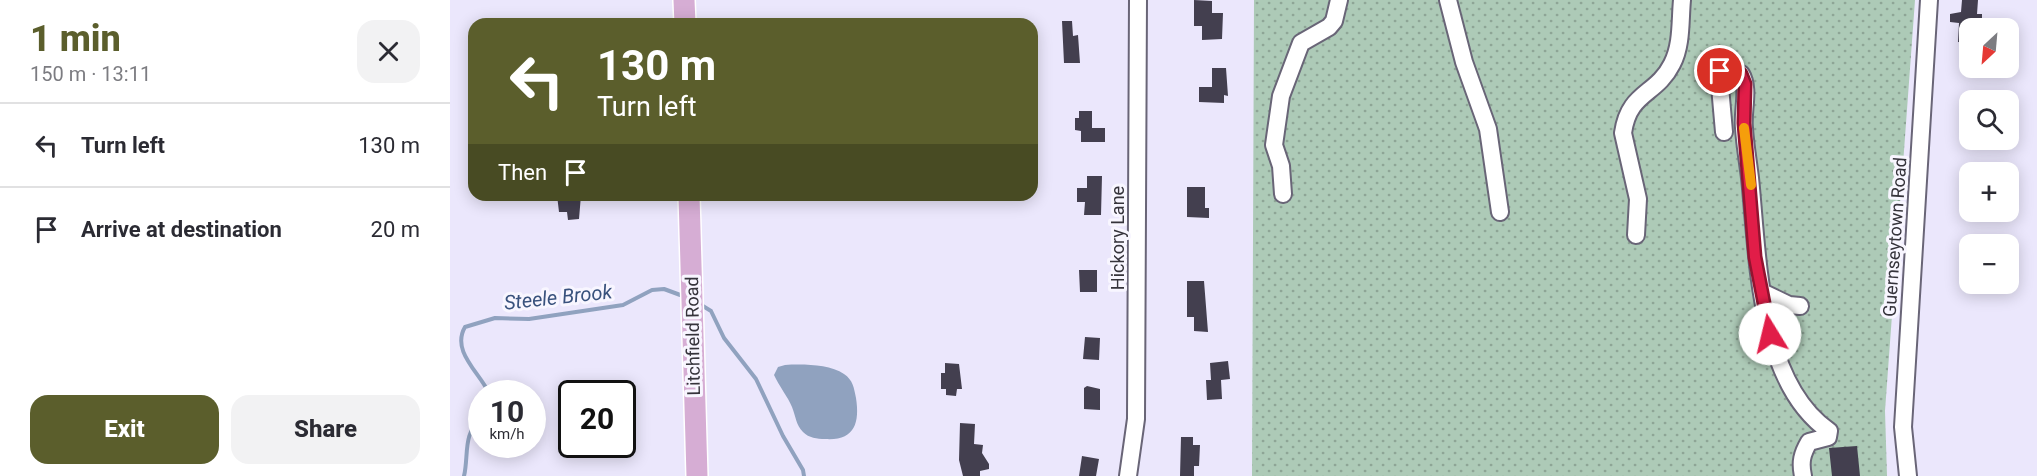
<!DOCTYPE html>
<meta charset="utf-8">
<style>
:root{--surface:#fff;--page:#f2f2f3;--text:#2b2b33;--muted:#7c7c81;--line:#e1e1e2;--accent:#5b5e2c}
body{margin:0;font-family:Roboto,sans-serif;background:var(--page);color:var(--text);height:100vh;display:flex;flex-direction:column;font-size:22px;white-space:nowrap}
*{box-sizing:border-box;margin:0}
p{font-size:20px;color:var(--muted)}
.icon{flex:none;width:33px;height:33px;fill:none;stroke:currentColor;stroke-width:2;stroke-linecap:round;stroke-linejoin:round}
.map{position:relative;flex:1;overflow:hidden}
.side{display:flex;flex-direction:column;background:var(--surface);width:450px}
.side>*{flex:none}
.banner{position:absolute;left:18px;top:18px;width:570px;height:183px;border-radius:18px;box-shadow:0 3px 15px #0003;background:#5b5e2c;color:#fff;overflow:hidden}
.needle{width:39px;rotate:206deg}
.tools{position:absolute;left:1509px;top:18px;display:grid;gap:12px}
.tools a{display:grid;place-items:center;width:60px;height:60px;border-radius:12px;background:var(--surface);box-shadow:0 3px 15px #0003;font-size:30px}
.speed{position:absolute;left:18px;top:380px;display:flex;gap:12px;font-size:30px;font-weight:700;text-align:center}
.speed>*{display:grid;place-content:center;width:78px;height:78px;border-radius:50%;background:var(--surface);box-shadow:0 3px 15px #0003;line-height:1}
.speed small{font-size:15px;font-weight:400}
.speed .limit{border:3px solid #111;border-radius:9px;background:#fff;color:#111}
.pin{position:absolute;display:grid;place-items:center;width:51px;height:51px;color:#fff;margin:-26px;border:3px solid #fff;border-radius:50%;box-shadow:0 2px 6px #0007}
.me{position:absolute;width:66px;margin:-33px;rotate:351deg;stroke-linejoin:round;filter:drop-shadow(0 0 4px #0008)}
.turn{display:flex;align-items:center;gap:21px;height:126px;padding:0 30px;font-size:27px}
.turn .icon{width:78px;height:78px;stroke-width:2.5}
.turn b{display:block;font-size:42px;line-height:51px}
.then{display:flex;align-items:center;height:57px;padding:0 30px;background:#0003;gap:12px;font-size:22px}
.round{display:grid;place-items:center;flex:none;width:63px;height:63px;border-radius:18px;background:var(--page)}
.summary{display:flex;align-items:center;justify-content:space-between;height:102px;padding:0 30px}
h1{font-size:36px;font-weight:800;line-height:45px;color:var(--accent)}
.action{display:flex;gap:12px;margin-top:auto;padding:12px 30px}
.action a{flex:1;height:69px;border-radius:18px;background:var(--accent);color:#fff;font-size:24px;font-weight:800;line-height:69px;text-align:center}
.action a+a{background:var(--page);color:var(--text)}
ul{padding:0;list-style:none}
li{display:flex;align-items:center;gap:18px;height:84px;padding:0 30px;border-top:2px solid var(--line)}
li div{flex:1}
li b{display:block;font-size:22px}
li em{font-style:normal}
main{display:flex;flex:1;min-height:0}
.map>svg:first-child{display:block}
.grass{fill:url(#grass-dots)}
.water{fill:#90a2bf}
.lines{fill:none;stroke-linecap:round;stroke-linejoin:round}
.stream{stroke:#90a2bf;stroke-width:4}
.building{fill:#433f4f}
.minor-casing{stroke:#696577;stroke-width:20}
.major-casing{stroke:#fff;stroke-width:24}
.minor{stroke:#fff;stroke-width:16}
.major{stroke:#d6add4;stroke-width:21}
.route-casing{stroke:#92132f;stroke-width:15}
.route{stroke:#e11d48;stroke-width:10}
.slow{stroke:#f59e0b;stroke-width:10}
.labels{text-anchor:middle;stroke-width:6;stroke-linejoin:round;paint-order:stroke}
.street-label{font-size:18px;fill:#35333b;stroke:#f8f6ff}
.water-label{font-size:20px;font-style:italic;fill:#39527d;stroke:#f8f6ff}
</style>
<main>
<section class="side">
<div class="summary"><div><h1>1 min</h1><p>150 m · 13:11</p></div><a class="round"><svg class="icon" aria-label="close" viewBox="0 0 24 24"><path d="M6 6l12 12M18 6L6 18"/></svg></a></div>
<ul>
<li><svg class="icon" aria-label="left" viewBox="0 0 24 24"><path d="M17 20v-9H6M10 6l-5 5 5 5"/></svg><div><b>Turn left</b></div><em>130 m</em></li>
<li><svg class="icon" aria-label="arrive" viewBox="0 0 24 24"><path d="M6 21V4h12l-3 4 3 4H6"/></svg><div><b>Arrive at destination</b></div><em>20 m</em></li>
</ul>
<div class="action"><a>Exit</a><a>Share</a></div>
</section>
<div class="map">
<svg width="1587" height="476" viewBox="0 0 1587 476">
<defs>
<pattern id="grass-dots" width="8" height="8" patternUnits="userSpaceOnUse" patternTransform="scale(1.5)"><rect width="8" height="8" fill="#adcab7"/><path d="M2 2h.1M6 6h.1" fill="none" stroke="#8ea596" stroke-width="1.8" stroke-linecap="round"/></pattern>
</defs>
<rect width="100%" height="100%" fill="#ebe7fc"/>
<path class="grass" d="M804 0H1465L1435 411 1437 476H802Z"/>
<path class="water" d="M335 365C352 364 379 364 394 374 403 380 404 388 406 398 410 424 404 441 375 439 367 439 359 438 353 432 346 425 346 417 342 407 338 397 329 386 324 375L328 367Z"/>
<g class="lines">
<path class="stream" d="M248 303 261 311 274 338 306 379 333 436 353 470 354 476
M39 393C29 372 1 351 15 327L45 318 79 319 173 305 202 290 214 289 233 296
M14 476C19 456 12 433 32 418"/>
</g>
<path class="building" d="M744 0 762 1V13H773L772 39 752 40V26H744Z
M1512 0H1528L1527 14H1532V24L1526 23V28H1520V43L1508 42 1509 23 1500 22V14L1511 12Z
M612 21H622L623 36 628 35 630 63H614Z
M762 68H776L778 96 774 95V103L749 102V87H762Z
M629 111H642V128H655V142H631V131L625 130V118H629Z
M637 176H652L651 215H634L635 202H627V188H637Z
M737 187H755V208H759V218L737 217Z
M107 195H131L129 219 118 220 117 212H109Z
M629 270H647V292H630Z
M737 281H754L758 332 744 331V317H737Z
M635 337 650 338 649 360 633 359Z
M778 361 780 379 771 380 772 399 757 400 756 380H761L760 363Z
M495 363 509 364 512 389H507L506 396 496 395V389H491V373H495Z
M637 386 650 389V410L634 409V388Z
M510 423 525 424 524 444 533 445 532 453 539 464V469L530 471V476H513L509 460Z
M731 437H743V445H750L749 466H744V476H730Z
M1407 446 1410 476H1382L1379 448Z
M632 456 649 459 646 476H629Z"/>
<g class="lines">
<defs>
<path id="minor" d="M998 0 1014 62 1038 129 1050 212
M1274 132 1269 75 1273 69 1278 67 1291 74C1300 89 1292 111 1294 128 1295 145 1298 161 1300 178 1308 255 1308 382 1379 431L1378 437 1359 442C1352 454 1350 462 1353 476
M833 194 831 166 824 145 831 96 851 43 879 27 884 21 889 0
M1186 235 1188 199 1173 133C1179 91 1206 96 1222 64 1232 45 1230 21 1232 0
M1314 293 1339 305 1350 306
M678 476 686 419 688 0
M1458 476 1453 427 1479 0"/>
<path id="major" d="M234 0 235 24
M239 195 247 476"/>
</defs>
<use href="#minor" class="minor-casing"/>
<use href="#major" class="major-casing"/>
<use href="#minor" class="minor"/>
<use href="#major" class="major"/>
</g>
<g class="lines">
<defs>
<path id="route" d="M1270 71 1283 68 1291 74 1295 84 1294 123 1305 257 1320 334"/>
</defs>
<use href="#route" class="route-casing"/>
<use href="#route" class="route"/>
<path class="slow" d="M1294 128 1301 185"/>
</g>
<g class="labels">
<g class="street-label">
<text transform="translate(1445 237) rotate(-86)" y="6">Guernseytown Road</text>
<text transform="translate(668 238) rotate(-90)" y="6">Hickory Lane</text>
<text transform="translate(243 336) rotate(-91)" y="6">Litchfield Road</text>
</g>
<g class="water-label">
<text transform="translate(108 297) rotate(-6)" y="7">Steele Brook</text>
</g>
</g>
</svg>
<div class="tools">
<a><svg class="needle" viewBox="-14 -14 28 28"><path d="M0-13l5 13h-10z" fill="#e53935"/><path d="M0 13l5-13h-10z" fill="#7c7c81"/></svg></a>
<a><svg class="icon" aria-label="search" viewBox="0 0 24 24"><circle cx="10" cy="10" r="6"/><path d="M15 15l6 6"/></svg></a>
<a>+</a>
<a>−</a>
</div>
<div class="speed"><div>10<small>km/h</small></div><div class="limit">20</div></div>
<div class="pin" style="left:1270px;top:71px;background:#d93025"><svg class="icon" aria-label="arrive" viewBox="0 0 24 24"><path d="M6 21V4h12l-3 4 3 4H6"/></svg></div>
<svg class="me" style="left:1320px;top:334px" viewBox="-20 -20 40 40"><circle r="19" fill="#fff"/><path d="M0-13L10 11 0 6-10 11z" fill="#e11d48"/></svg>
<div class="banner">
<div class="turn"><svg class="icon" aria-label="left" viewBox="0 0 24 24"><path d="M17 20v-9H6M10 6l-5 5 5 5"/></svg><div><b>130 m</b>Turn left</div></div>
<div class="then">Then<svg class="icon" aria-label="arrive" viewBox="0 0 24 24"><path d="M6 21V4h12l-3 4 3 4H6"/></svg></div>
</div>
</div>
</main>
